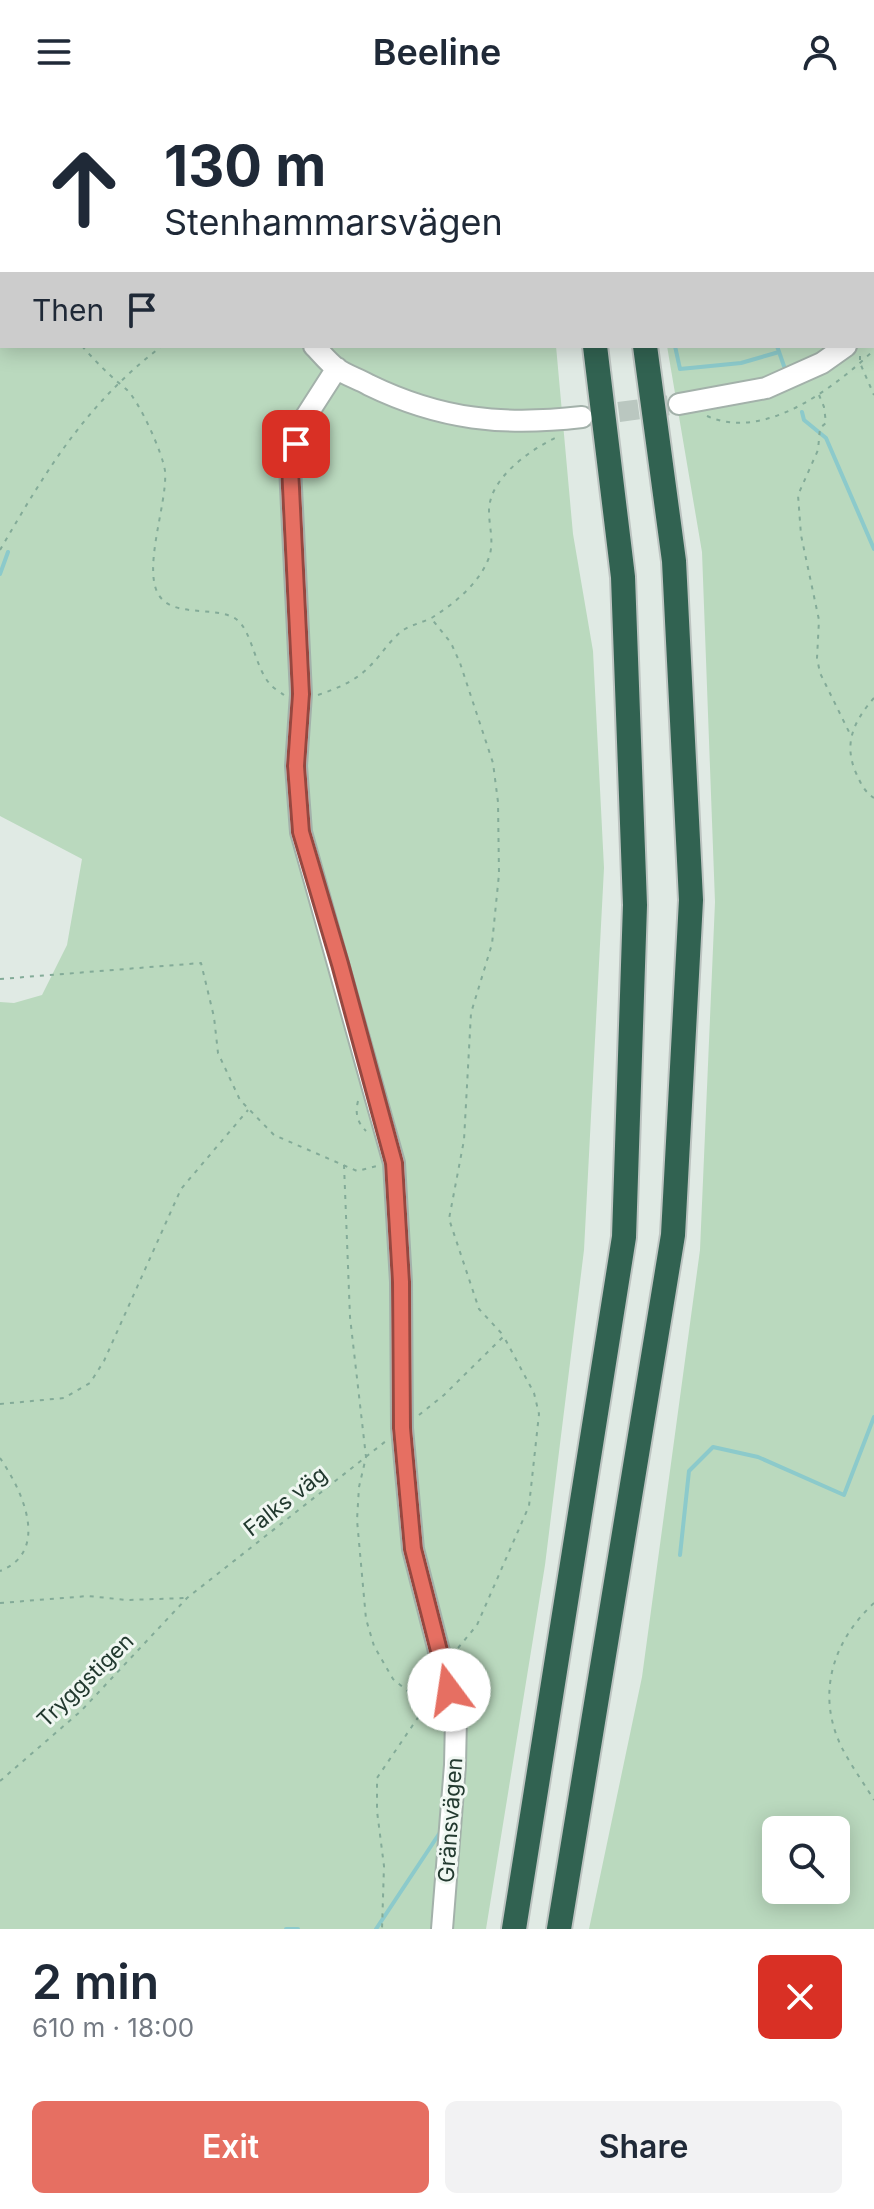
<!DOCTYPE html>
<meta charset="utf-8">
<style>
:root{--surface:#fff;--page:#f2f2f3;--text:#1f2937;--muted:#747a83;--accent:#e66f62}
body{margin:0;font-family:Inter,sans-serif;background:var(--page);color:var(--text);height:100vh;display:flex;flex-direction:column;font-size:30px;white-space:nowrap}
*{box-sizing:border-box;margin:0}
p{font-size:26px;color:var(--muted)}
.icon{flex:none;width:44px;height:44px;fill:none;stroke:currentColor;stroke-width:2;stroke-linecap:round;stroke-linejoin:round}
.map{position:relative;height:1825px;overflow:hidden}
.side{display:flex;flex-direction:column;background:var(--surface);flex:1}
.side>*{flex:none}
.guide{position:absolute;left:0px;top:0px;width:874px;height:244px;box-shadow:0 4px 20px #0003;background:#fff;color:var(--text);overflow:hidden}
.tools{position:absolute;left:762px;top:1712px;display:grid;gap:16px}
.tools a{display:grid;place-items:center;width:88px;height:88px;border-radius:12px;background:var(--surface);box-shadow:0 4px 20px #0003;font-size:40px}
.pin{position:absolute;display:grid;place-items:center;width:68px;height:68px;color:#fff;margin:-34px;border-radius:16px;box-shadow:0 4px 12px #0006}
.me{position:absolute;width:88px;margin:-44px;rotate:346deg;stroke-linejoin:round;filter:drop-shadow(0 0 6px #0008)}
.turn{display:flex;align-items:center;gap:28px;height:168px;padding:0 32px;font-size:36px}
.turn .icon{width:104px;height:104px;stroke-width:2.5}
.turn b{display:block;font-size:56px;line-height:68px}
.then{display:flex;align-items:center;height:76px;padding:0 32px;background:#0003;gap:16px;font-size:30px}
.round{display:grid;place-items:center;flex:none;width:84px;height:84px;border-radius:12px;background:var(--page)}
.summary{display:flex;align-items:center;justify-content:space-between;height:136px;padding:0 32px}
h1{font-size:48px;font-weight:600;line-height:60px}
.primary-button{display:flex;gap:16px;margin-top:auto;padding:16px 32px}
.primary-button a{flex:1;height:92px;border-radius:12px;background:var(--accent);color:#fff;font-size:32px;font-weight:600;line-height:92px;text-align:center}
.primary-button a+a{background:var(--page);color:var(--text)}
header{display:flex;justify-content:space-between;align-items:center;height:104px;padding:0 32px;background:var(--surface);font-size:36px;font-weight:600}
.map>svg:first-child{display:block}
.green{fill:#bad9be;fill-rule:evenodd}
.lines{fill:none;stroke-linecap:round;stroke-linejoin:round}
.stream{stroke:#8ccacb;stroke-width:4}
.minor-tunnel{stroke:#bac7c0;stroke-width:20;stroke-dasharray:20 10;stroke-linecap:butt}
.minor-casing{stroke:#a3b1aa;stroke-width:24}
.highway-casing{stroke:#bdc4c1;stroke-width:28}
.path{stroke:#83ab98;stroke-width:2;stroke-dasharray:4 6;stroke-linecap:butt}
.minor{stroke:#fff;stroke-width:20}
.highway{stroke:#316251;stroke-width:24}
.route-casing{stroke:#964840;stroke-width:20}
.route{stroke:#e66f62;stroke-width:14}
.labels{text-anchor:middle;stroke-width:6;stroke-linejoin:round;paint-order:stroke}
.street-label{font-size:22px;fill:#22392f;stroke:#f0f7f2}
</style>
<header><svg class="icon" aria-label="menu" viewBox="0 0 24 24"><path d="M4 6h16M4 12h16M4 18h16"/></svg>Beeline<svg class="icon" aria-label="person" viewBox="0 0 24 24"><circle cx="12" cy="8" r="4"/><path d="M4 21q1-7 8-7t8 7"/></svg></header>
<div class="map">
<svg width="874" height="1825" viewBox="0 0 874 1825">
<rect width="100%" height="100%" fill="#e0eae4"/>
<path class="green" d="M0 0H65L2 2V242H556L573 430 593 547 604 764 584 1146 545 1461 486 1825H0V898L14 899 42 891 67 841 82 755 0 712Z
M154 0H517L518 2H161Z
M627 0H874V1825H589L642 1573 700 1146 715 798 702 448 667 242H872V2ZM776 1726H836V1786H776Z"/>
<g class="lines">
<path class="stream" d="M721 2V0
M675 242 680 265 741 259 779 248
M777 242 785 265
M802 308 804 316 826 334 874 445
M0 470 8 448
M680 1451 689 1367 713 1343 758 1353 844 1391 874 1313
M286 1825H298
M376 1825 441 1727"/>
<path class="minor-tunnel" d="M589 312 679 300"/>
<defs>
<path id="minor" d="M0 34 2 35
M872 223 874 222
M314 242C321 249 328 258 336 264 345 271 359 275 369 281 441 316 503 322 582 313
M337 264 303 317 290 363 301 590 296 662 301 728 394 1059 401 1178 402 1324 413 1445 456 1614 455 1661 442 1825
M679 300 766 284 822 259 846 242"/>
<path id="highway" d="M549 0 550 2
M604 0V2
M514 1825 624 1133 635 801 623 473 595 242
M559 1825 673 1131 691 796 674 457 645 242"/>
</defs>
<use href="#minor" class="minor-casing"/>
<use href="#highway" class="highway-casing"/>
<path class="path" d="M800 0 801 2
M271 2V0
M0 4H2
M82 242C96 258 110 272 126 285 139 296 163 350 165 367 168 399 140 470 161 494 177 513 216 502 236 515 252 526 255 564 270 580 273 584 280 588 284 591
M860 252V259L874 291
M819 291 824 303 826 319 820 324 818 346 798 391 801 431 819 516 817 554 820 569 851 632
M707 312C764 338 834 284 874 246
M0 446C47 365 86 300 162 242
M318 591C338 584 356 577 371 561 382 550 391 534 405 525 414 520 424 518 433 513 455 499 478 480 488 456 495 439 489 424 489 407 489 374 530 346 557 333
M874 594C854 617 843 639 856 669 861 680 864 687 874 694
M0 875 201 859 214 913 218 949 240 996 274 1031 357 1067 377 1062
M358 997C355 1009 357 1018 366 1027
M344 1061 350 1213 366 1353 359 1383 357 1416 366 1515 374 1542 393 1575 410 1589 419 1612 377 1674V1707L384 1762 382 1825
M0 1300 64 1294 90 1279 104 1257 181 1085 248 1006
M419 1311 444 1291 504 1232 479 1205 449 1115 464 1036 471 909 492 840 499 770 498 698 493 659 460 559 451 539 431 514
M0 1354C22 1386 51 1447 0 1467
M0 1499 88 1492 127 1496 186 1494
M874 1499C833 1537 816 1589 841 1642 850 1660 863 1678 874 1696
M458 1544 477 1521 529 1402 539 1310 534 1289 504 1233
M0 1677 81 1607 187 1494 386 1337"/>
<use href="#minor" class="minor"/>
<use href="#highway" class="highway"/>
</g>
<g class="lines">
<defs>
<path id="route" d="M296 340 290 363 301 590 296 662 301 728 340 860 394 1059 401 1178 402 1324 413 1445 449 1586"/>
</defs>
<use href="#route" class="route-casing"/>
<use href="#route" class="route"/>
</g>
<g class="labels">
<g class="street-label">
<text transform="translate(285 1397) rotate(-38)" y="8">Falks väg</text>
<text transform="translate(85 1576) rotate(-44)" y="8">Tryggstigen</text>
<text transform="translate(450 1716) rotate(-86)" y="8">Gränsvägen</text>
</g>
</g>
</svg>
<div class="tools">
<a><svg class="icon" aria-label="search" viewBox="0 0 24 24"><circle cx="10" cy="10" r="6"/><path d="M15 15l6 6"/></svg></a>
</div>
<div class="pin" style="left:296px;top:340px;background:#d93025"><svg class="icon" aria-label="arrive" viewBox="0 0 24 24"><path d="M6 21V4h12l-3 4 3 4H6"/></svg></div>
<svg class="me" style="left:449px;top:1586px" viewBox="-20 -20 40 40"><circle r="19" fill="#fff"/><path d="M0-13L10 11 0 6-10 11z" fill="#e66f62"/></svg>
<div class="guide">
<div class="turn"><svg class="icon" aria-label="ahead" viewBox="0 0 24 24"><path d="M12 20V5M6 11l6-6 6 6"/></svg><div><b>130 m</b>Stenhammarsvägen</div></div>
<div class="then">Then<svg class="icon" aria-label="arrive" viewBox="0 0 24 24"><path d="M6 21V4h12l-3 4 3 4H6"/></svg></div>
</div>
</div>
<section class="side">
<div class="summary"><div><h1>2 min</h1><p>610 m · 18:00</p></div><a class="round" style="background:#d93025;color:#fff"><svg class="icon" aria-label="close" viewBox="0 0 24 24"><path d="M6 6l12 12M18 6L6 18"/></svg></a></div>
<div class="primary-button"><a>Exit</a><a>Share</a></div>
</section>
